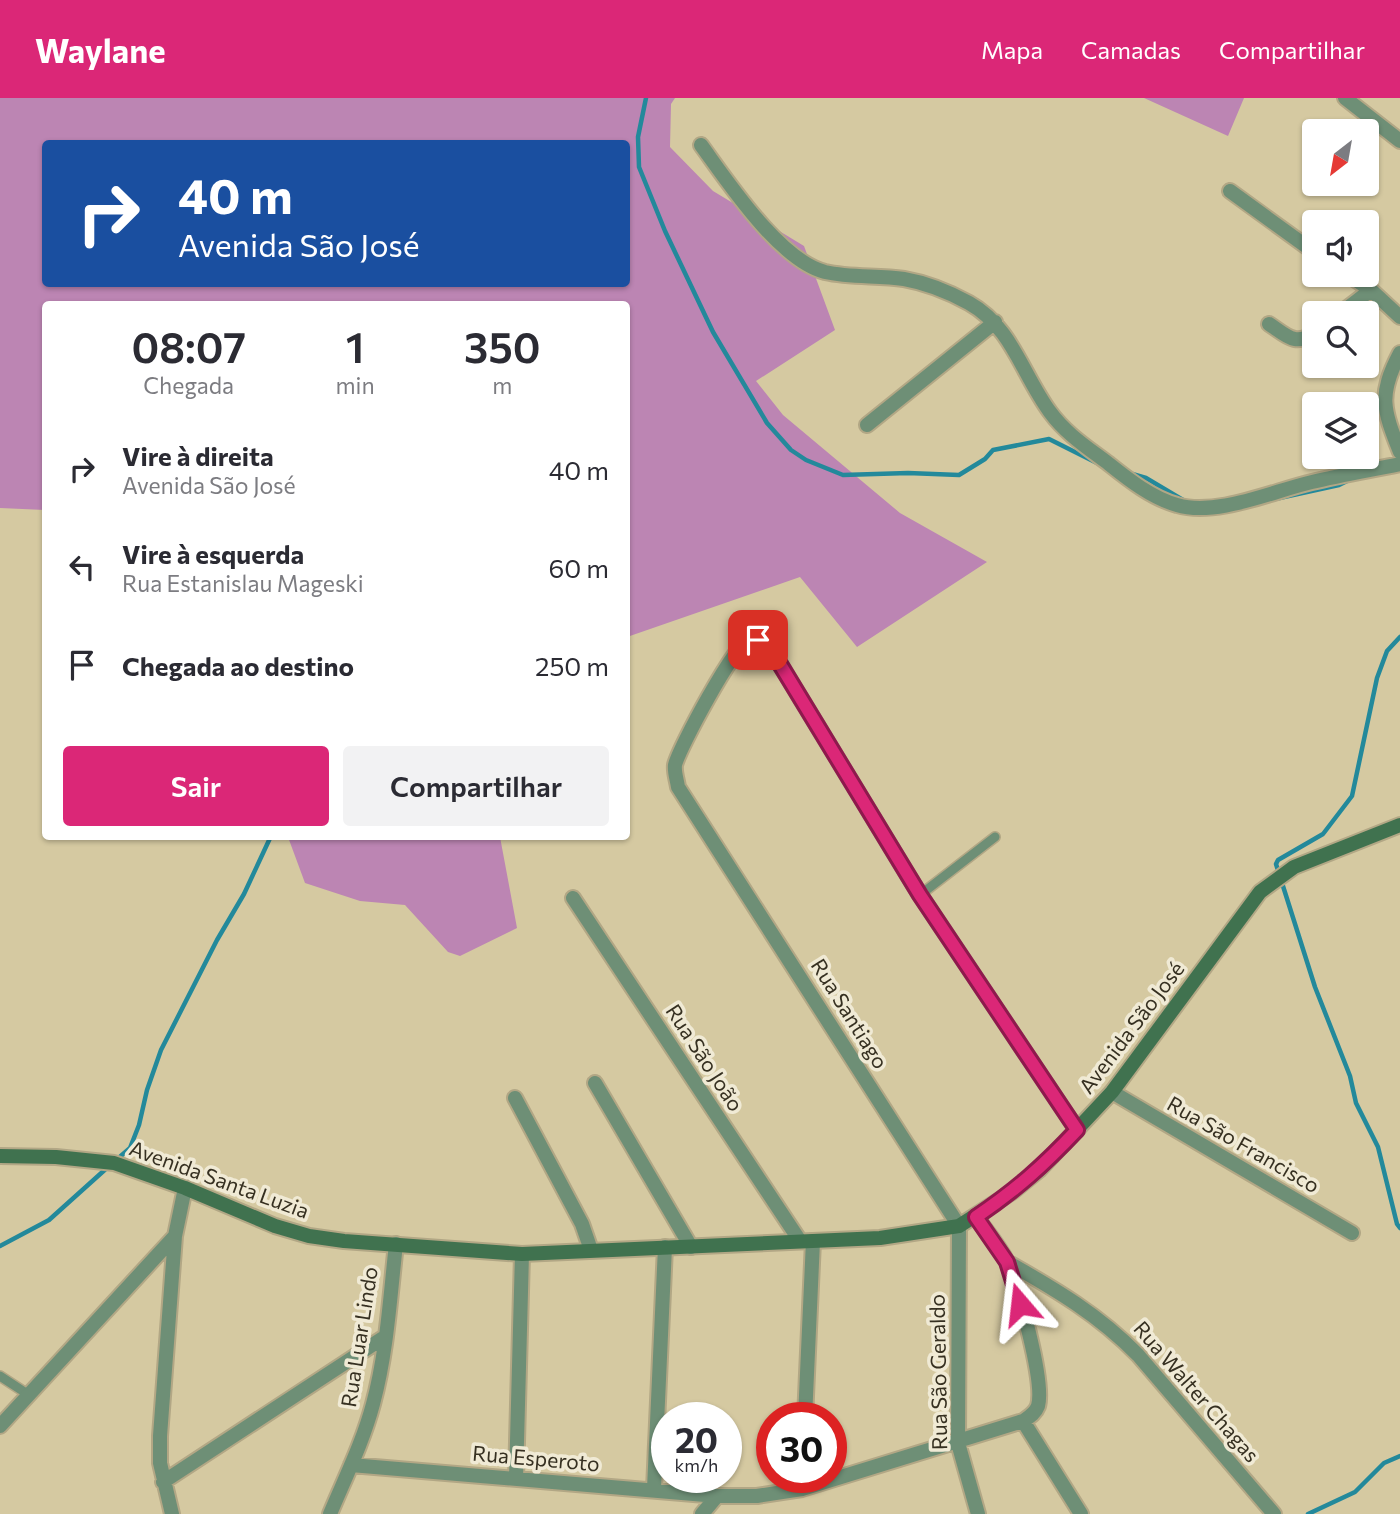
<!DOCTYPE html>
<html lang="pt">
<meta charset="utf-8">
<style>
:root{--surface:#fff;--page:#f2f2f3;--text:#2b2b33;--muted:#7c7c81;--accent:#db2777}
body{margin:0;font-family:Commissioner,sans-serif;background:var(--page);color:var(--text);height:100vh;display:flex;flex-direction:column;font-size:26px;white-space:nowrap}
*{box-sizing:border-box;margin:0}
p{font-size:23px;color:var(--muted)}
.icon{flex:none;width:38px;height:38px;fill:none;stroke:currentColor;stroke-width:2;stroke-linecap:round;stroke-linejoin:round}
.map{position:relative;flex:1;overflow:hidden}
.details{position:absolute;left:42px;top:203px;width:588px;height:539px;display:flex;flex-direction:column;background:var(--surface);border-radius:7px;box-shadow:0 2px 5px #0004}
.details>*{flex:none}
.hud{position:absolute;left:42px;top:42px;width:588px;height:147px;border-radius:7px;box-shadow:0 2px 5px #0004;background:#1a4fa0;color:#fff;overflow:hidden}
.needle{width:46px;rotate:211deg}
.fabs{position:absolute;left:1302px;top:21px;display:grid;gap:14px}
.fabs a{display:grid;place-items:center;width:77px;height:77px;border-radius:7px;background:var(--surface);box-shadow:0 2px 5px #0004;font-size:35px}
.speed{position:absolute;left:651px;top:1304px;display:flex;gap:14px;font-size:35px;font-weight:700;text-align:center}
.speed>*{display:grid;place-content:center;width:91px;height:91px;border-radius:50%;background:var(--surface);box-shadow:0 2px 5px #0004;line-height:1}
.speed small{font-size:18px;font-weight:400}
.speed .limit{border:10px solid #d22;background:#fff;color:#111}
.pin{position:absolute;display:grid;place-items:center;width:60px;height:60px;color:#fff;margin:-30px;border-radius:14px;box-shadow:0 4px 10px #0006}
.me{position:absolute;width:77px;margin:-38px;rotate:343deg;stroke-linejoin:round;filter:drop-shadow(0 0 5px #0008)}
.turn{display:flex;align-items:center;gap:24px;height:147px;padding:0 21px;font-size:32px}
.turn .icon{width:91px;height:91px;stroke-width:2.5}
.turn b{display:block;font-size:49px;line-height:60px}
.eta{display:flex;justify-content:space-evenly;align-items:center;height:119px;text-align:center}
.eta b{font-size:42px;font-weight:600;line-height:49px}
.primary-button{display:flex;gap:14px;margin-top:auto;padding:14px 21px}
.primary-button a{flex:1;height:80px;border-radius:7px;background:var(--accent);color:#fff;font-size:28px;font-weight:600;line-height:80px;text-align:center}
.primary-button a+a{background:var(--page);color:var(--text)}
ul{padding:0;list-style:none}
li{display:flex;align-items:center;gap:21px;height:98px;padding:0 21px}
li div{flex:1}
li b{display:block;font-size:26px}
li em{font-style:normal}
header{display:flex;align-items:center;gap:42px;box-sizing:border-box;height:98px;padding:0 35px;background:var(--accent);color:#fff}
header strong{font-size:33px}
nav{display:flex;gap:38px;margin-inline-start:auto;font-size:24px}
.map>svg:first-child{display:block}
.green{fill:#bc85b3;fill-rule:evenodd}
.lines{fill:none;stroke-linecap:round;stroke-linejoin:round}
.stream{stroke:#23899b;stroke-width:4.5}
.lane-casing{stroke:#b2a785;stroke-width:12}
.street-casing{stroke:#b2a785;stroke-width:18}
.secondary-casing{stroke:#b2a785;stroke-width:18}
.lane{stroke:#6e8f76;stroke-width:9}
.street{stroke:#6e8f76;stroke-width:14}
.secondary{stroke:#40724f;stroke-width:14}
.route-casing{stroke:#8e194d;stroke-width:18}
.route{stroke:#db2777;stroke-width:12}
.labels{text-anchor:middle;stroke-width:7;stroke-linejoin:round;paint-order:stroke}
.street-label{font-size:21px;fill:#363021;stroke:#f0ead5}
</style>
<header>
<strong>Waylane</strong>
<nav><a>Mapa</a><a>Camadas</a><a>Compartilhar</a></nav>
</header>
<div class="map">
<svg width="1400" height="1416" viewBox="0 0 1400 1416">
<rect width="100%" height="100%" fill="#d5c9a1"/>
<path class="green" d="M0 0H675L671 6 670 49 713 93 804 148 835 232 756 283 783 317 900 415 987 464 857 549 800 479 627 539 626 206H46L45 412 0 410ZM46 46H626V186H46Z
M1144 0H1244L1228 38Z
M288 739H500L517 830 460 858 448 854 405 807 360 803 305 785Z"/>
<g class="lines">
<path class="stream" d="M646 0 638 39 639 69 665 133 713 234 767 325 791 352 806 362 843 377 908 375 959 377 985 361 993 352 1049 341 1097 365
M1129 375 1146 380 1183 402
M1275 401 1339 387 1351 381
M1400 539 1387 553 1377 580 1352 698 1323 736 1278 762 1276 766 1315 889 1350 978 1356 1005 1378 1049 1397 1126 1400 1130
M115 1063 130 1050 139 1027 147 992 161 952 217 842 244 796 271 738
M0 1148 49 1122 108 1069
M1308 1416 1355 1394 1384 1365 1400 1358"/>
<defs>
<path id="lane" d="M920 797 995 739
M0 1278 29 1297"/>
<path id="street" d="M1345 0 1400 43
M701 47C728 84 779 162 825 174 851 180 878 177 904 181 927 185 949 194 969 205 1012 229 1022 276 1050 314 1066 336 1088 350 1109 366 1129 382 1152 400 1177 407 1216 419 1273 393 1312 384 1341 377 1371 372 1400 366
M1230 93 1314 154
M1348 177 1371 192 1400 219
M1341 215 1371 192
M1269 226C1286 237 1295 249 1314 235
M1400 255C1378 297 1383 311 1400 354
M867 327 995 224
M573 800 800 1143
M595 985 691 1149
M1112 994 1352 1135
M515 1000 582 1126 591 1152
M1007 1164C1055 1191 1099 1217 1138 1257L1274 1416
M805 1320 813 1143
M1023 1323 1081 1416
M0 1328 175 1138
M351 1367 717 1398H757L802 1391 1023 1323C1029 1319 1035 1316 1038 1308 1045 1284 1018 1188 1007 1164 999 1148 986 1133 976 1119
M516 1381 522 1156
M163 1384 386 1238
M654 1391 665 1149
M172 1416 160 1365V1338L175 1138 185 1090
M330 1416C345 1380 363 1344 373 1306 387 1254 390 1199 396 1146
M702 1416 717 1398
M978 1416 958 1345 959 1128 678 689C677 682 674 674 675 667 679 650 735 546 749 541 758 538 766 546 772 553L920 797 1077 1032"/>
<path id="secondary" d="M0 1058 56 1059 114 1065 185 1090 275 1128 309 1138 344 1143 522 1156 880 1140 959 1128 1012 1094 1039 1072 1112 994 1260 794 1294 769 1400 727"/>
</defs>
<use href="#lane" class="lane-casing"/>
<use href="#street" class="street-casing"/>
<use href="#secondary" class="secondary-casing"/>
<use href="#lane" class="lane"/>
<use href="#street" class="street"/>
<use href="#secondary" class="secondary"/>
</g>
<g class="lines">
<defs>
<path id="route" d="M758 542 772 553 920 797 1077 1032C1043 1068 1017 1091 976 1119L1007 1164 1020 1206"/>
</defs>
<use href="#route" class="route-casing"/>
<use href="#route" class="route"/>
</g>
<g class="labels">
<g class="street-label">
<text transform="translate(849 916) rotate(58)" y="7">Rua Santiago</text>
<text transform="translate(1132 930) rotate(-53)" y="7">Avenida São José</text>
<text transform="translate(704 960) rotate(57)" y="7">Rua São João</text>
<text transform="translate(1243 1047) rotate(30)" y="7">Rua São Francisco</text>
<text transform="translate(219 1082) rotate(20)" y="7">Avenida Santa Luzia</text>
<text transform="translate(360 1239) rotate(-81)" y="7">Rua Luar Lindo</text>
<text transform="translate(939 1274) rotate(-91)" y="7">Rua São Geraldo</text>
<text transform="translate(1196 1294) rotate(49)" y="7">Rua Walter Chagas</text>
<text transform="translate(536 1361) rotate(5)" y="7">Rua Esperoto</text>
</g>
</g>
</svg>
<div class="fabs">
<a><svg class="needle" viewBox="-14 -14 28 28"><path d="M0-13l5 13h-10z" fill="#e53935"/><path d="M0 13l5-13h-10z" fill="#7c7c81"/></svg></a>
<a><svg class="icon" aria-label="sound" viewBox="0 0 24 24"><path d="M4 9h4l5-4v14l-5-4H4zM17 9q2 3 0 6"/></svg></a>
<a><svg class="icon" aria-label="search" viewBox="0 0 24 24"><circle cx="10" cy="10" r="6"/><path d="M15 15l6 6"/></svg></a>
<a><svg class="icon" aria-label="layers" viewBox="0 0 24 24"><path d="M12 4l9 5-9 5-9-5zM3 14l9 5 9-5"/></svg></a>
</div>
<div class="speed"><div>20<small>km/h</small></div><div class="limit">30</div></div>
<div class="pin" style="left:758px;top:542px;background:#d93025"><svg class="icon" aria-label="arrive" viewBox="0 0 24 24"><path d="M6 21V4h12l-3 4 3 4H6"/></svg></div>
<svg class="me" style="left:1020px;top:1206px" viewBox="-20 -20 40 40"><path d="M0-17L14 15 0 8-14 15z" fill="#db2777" stroke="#fff" stroke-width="4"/></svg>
<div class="hud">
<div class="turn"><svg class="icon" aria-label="right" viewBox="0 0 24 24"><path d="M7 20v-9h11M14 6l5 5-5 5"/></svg><div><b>40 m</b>Avenida São José</div></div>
</div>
<section class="details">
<div class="eta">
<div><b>08:07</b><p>Chegada</p></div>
<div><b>1</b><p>min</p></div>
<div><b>350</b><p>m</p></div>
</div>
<ul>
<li><svg class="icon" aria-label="right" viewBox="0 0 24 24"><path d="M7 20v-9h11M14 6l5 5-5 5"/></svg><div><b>Vire à direita</b><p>Avenida São José</p></div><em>40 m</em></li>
<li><svg class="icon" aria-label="left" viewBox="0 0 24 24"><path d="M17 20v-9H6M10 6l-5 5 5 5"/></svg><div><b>Vire à esquerda</b><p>Rua Estanislau Mageski</p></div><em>60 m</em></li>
<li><svg class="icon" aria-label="arrive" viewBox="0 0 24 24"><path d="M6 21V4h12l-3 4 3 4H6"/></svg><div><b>Chegada ao destino</b></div><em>250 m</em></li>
</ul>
<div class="primary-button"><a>Sair</a><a>Compartilhar</a></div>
</section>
</div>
